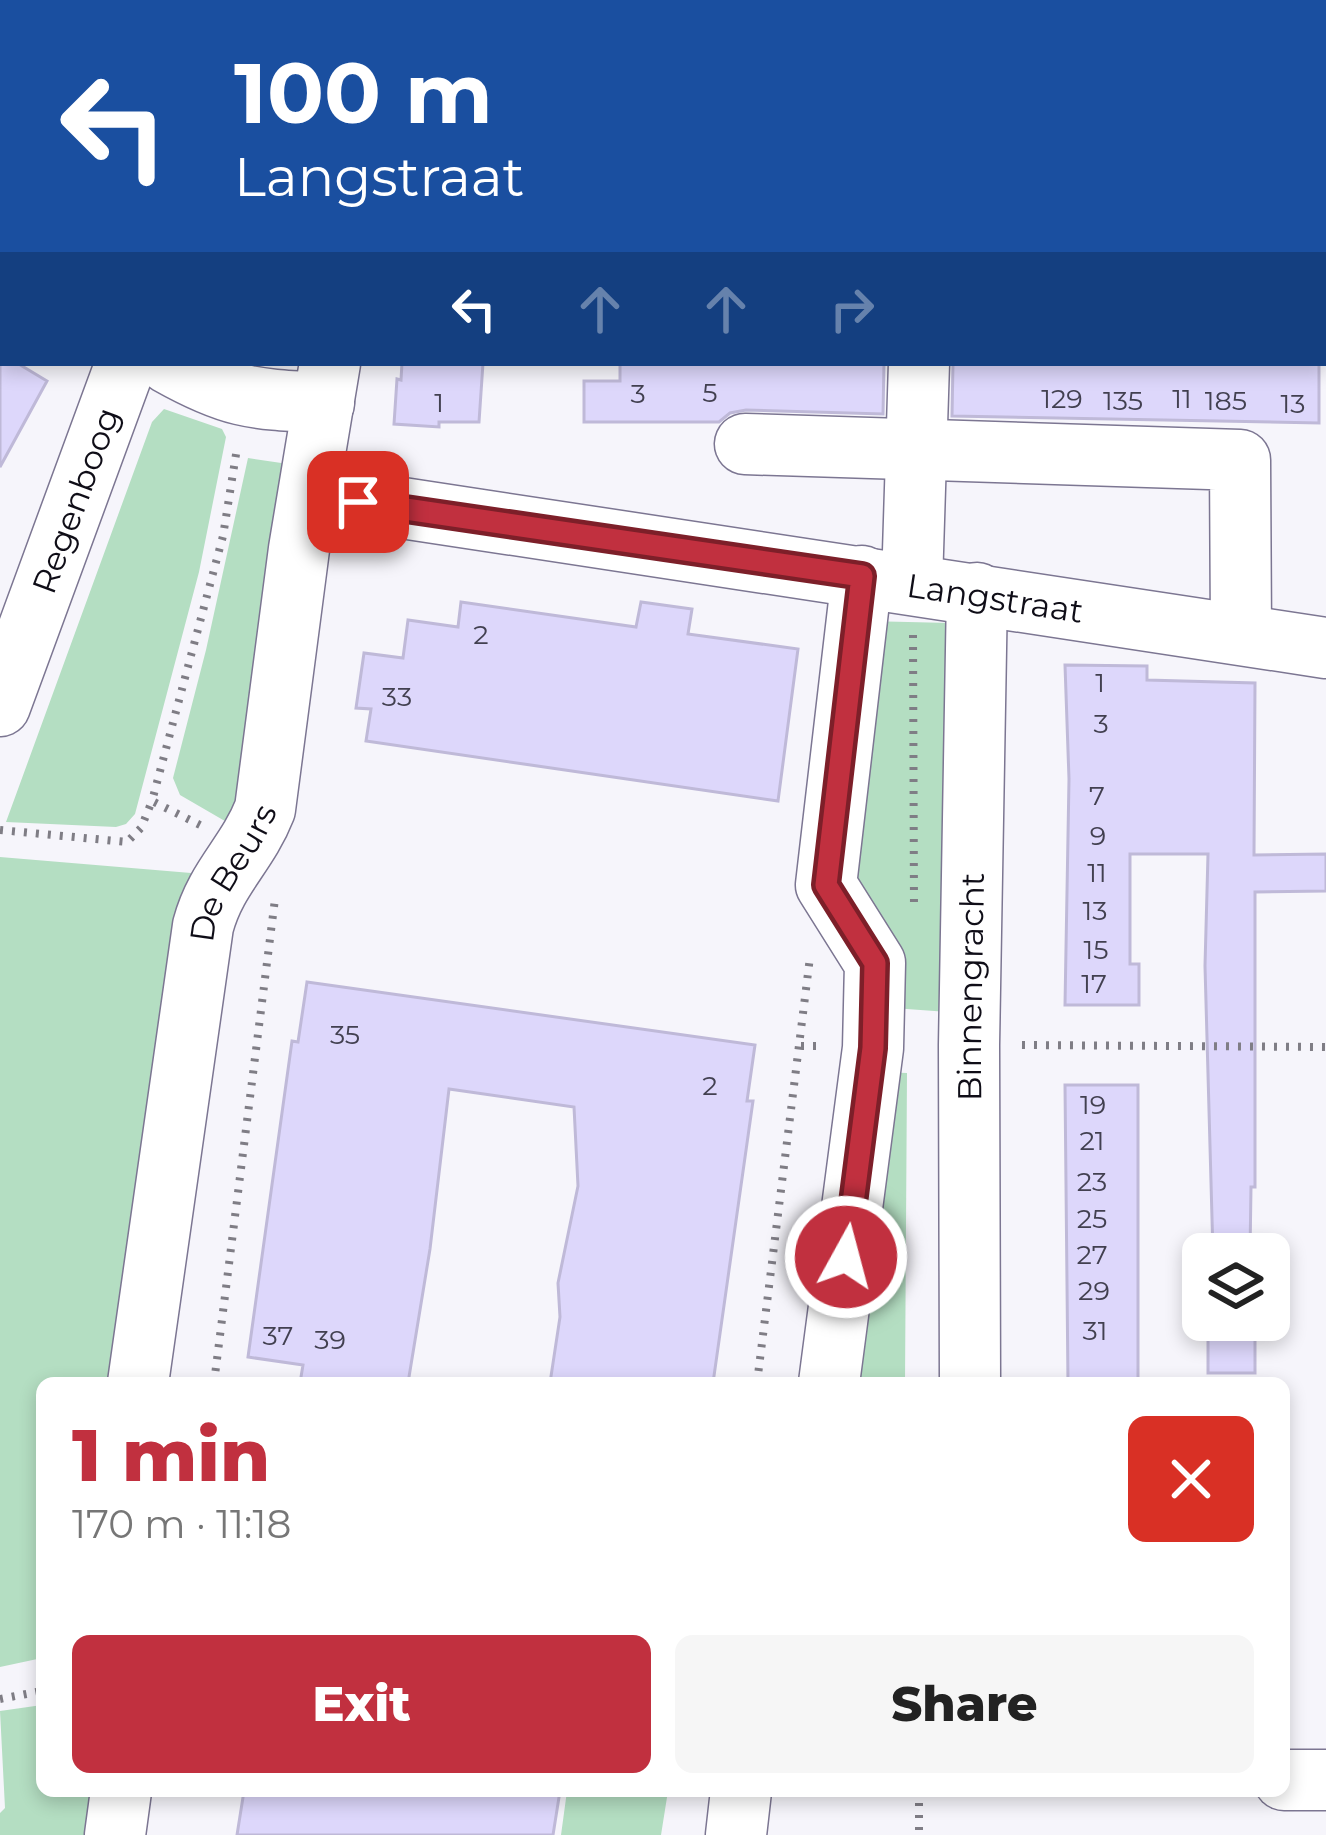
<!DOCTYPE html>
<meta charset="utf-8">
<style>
:root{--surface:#fff;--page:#f6f6f6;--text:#222;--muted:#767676;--accent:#c1303f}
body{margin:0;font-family:Montserrat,sans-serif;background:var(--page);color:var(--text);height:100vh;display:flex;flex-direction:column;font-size:45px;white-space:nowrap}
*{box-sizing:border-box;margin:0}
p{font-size:39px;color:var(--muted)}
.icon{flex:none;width:66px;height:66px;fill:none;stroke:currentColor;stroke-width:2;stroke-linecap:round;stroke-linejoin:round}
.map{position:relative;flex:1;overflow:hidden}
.sheet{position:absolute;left:36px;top:1377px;width:1254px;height:420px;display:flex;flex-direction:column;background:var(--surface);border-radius:18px;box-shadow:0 6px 18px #0003}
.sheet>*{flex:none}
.banner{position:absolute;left:0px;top:0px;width:1326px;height:366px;box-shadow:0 6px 18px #0003;background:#1a4fa0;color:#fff;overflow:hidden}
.controls{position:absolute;left:1182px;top:1233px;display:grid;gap:24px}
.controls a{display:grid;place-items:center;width:108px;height:108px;border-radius:18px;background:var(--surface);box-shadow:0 6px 18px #0003;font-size:60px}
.pin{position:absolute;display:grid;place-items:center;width:102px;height:102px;color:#fff;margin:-51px;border-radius:24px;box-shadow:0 6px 18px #0006}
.me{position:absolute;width:132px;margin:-66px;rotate:7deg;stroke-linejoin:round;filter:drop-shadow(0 0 9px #0008)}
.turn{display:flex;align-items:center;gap:42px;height:252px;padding:0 36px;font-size:54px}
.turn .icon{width:156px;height:156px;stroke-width:2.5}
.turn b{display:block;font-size:84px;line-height:102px}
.lanes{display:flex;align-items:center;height:114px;padding:0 36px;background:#0003;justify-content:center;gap:60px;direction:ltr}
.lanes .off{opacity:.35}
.round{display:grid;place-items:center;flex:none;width:126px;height:126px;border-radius:18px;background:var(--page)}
.head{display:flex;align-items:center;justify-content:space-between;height:204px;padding:0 36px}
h1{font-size:72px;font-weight:800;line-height:90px;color:var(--accent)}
.cta{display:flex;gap:24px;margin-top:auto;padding:24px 36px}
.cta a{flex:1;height:138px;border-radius:18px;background:var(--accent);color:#fff;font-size:48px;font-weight:800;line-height:138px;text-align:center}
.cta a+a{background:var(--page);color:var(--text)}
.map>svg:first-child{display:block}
.green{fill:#b4dec2}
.building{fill:#ddd7fb;stroke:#bfb9d8;stroke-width:3}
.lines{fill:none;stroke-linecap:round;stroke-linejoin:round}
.minor-casing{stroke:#7c7692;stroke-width:63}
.path{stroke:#7f7d85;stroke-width:8;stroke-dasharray:3 9;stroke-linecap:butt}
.minor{stroke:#fff;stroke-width:60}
.route-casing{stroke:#7d1f29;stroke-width:30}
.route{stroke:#c1303f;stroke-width:21}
.labels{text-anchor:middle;stroke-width:12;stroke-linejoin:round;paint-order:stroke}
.number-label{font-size:27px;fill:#424050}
.street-label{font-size:33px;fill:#0f0d17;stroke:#f6f5fb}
</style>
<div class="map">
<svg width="1326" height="1835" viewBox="0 0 1326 1835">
<rect width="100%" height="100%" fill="#f6f5fb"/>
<path class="green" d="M164 409 222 429 226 437 199 572 135 814 126 824 116 827 6 822 152 422Z
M248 458 295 465 250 802 230 824 180 795 173 778 206 650Z
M866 621 950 623 948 1012 893 1008 836 886Z
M0 857 203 874 119 1383H42V1658L0 1667Z
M879 1072 907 1073 905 1383H843Z
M42 1705V1791H103L98 1835H0V1813L5 1808 0 1711Z
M567 1791H668L661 1835H561Z"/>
<path class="building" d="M0 353 3 363H17L47 381 0 467Z
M402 363H483L479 422H439V427L394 424 397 379 401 380Z
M620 363H884L883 414 746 410 730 413 719 422H584V381H620Z
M953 363H1319V423L952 416Z
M461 602 636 627 641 602 692 609 688 634 798 649 778 801 366 741 371 709 356 708 364 653 403 658 408 620 458 627Z
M1065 665 1147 666V680L1255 683 1254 855 1326 854V891L1255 892V1187H1251L1250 1254H1213L1205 966 1208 854H1130V964H1139V1005H1065L1069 779Z
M307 982 755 1045 747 1101H753L713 1383H550L560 1317 558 1283 578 1186 574 1107 449 1089 430 1249 408 1383H300L303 1365 248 1357 292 1041 298 1042Z
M1065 1085H1138V1383H1068Z
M1208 1320H1255V1373H1208Z
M244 1791H560L553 1835H237Z"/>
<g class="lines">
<defs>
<g id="minor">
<path d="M222 3 223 0"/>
<path d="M356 3V0"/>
<path d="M922 3V0"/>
<path d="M0 270 3 271"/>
<path d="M168 363C232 399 253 399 324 403"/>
<path d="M745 444 1240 460 1241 634"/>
<path id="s1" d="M310 494 1326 648"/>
<path d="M912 583 919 363"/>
<path id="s2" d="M0 706 126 363"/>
<path id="s3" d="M138 1383 203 926C216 877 247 855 265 809L299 549 330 363"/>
<path d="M829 1383 873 1048 875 963 826 885 862 576"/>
<path id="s4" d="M970 1383 969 1045 977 593"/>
<path d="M1284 1780H1326"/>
<path d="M115 1835 121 1791"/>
<path d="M736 1835 741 1791"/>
</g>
</defs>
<use href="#minor" class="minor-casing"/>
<path class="path" d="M913 635 914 908
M200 825 152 801 223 536 237 448
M0 830 127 842 141 828 152 801
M1022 1045 1326 1047
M801 1046H821
M214 1383 275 899
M757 1383 810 957
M0 1699 42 1691
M919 1791V1835"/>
<use href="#minor" class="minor"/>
</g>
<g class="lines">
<defs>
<path id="route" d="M358 502 862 576 826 885 875 963 873 1048 846 1257"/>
</defs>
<use href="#route" class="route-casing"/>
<use href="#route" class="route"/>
</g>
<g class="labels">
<g class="number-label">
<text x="710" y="402">5</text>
<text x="638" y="403">3</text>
<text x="1062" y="408">129</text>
<text x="1182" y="408">11</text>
<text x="1123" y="410">135</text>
<text x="1226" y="410">185</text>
<text x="439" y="412">1</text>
<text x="1293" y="413">13</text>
<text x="481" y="644">2</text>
<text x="1100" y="692">1</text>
<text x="397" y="706">33</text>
<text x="1101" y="733">3</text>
<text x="1097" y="805">7</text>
<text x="1098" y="845">9</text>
<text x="1097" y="882">11</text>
<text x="1095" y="920">13</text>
<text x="1096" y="959">15</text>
<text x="1094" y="993">17</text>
<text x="345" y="1044">35</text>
<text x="710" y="1095">2</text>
<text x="1093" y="1114">19</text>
<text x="1092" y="1150">21</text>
<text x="1092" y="1191">23</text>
<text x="1092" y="1228">25</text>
<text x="1092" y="1264">27</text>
<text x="1094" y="1300">29</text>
<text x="1095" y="1340">31</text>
<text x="278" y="1345">37</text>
<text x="330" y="1349">39</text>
</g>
<g class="street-label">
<text dy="12" stroke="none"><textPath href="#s2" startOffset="219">Regenboog</textPath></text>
<text dy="12" stroke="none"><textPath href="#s1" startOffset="693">Langstraat</textPath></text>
<text dy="12" stroke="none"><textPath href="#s3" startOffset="522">De Beurs</textPath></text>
<text dy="12" stroke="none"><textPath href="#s4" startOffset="396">Binnengracht</textPath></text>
</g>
</g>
</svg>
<div class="controls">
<a><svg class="icon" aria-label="layers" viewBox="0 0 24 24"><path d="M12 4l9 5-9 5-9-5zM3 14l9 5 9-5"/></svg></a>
</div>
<div class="pin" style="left:358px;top:502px;background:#d93025"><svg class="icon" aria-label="arrive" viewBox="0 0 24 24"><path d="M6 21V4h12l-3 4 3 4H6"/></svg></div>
<svg class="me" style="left:846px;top:1257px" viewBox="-20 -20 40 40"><circle r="17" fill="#c1303f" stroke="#fff" stroke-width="3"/><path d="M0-11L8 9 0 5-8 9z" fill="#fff"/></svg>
<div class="banner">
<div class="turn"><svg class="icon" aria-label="left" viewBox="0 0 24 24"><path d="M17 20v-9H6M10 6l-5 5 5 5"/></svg><div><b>100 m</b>Langstraat</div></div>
<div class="lanes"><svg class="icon" aria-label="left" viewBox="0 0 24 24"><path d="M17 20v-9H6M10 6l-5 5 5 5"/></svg><svg class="icon off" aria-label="ahead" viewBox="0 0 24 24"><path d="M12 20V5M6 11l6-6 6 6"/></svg><svg class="icon off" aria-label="ahead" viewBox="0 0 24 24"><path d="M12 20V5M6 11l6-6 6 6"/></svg><svg class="icon off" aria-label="right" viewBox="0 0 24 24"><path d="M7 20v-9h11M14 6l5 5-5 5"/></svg></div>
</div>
<section class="sheet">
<div class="head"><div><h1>1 min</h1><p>170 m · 11:18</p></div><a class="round" style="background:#d93025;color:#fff"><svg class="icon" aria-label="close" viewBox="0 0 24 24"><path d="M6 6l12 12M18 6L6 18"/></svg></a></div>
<div class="cta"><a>Exit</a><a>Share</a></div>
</section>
</div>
